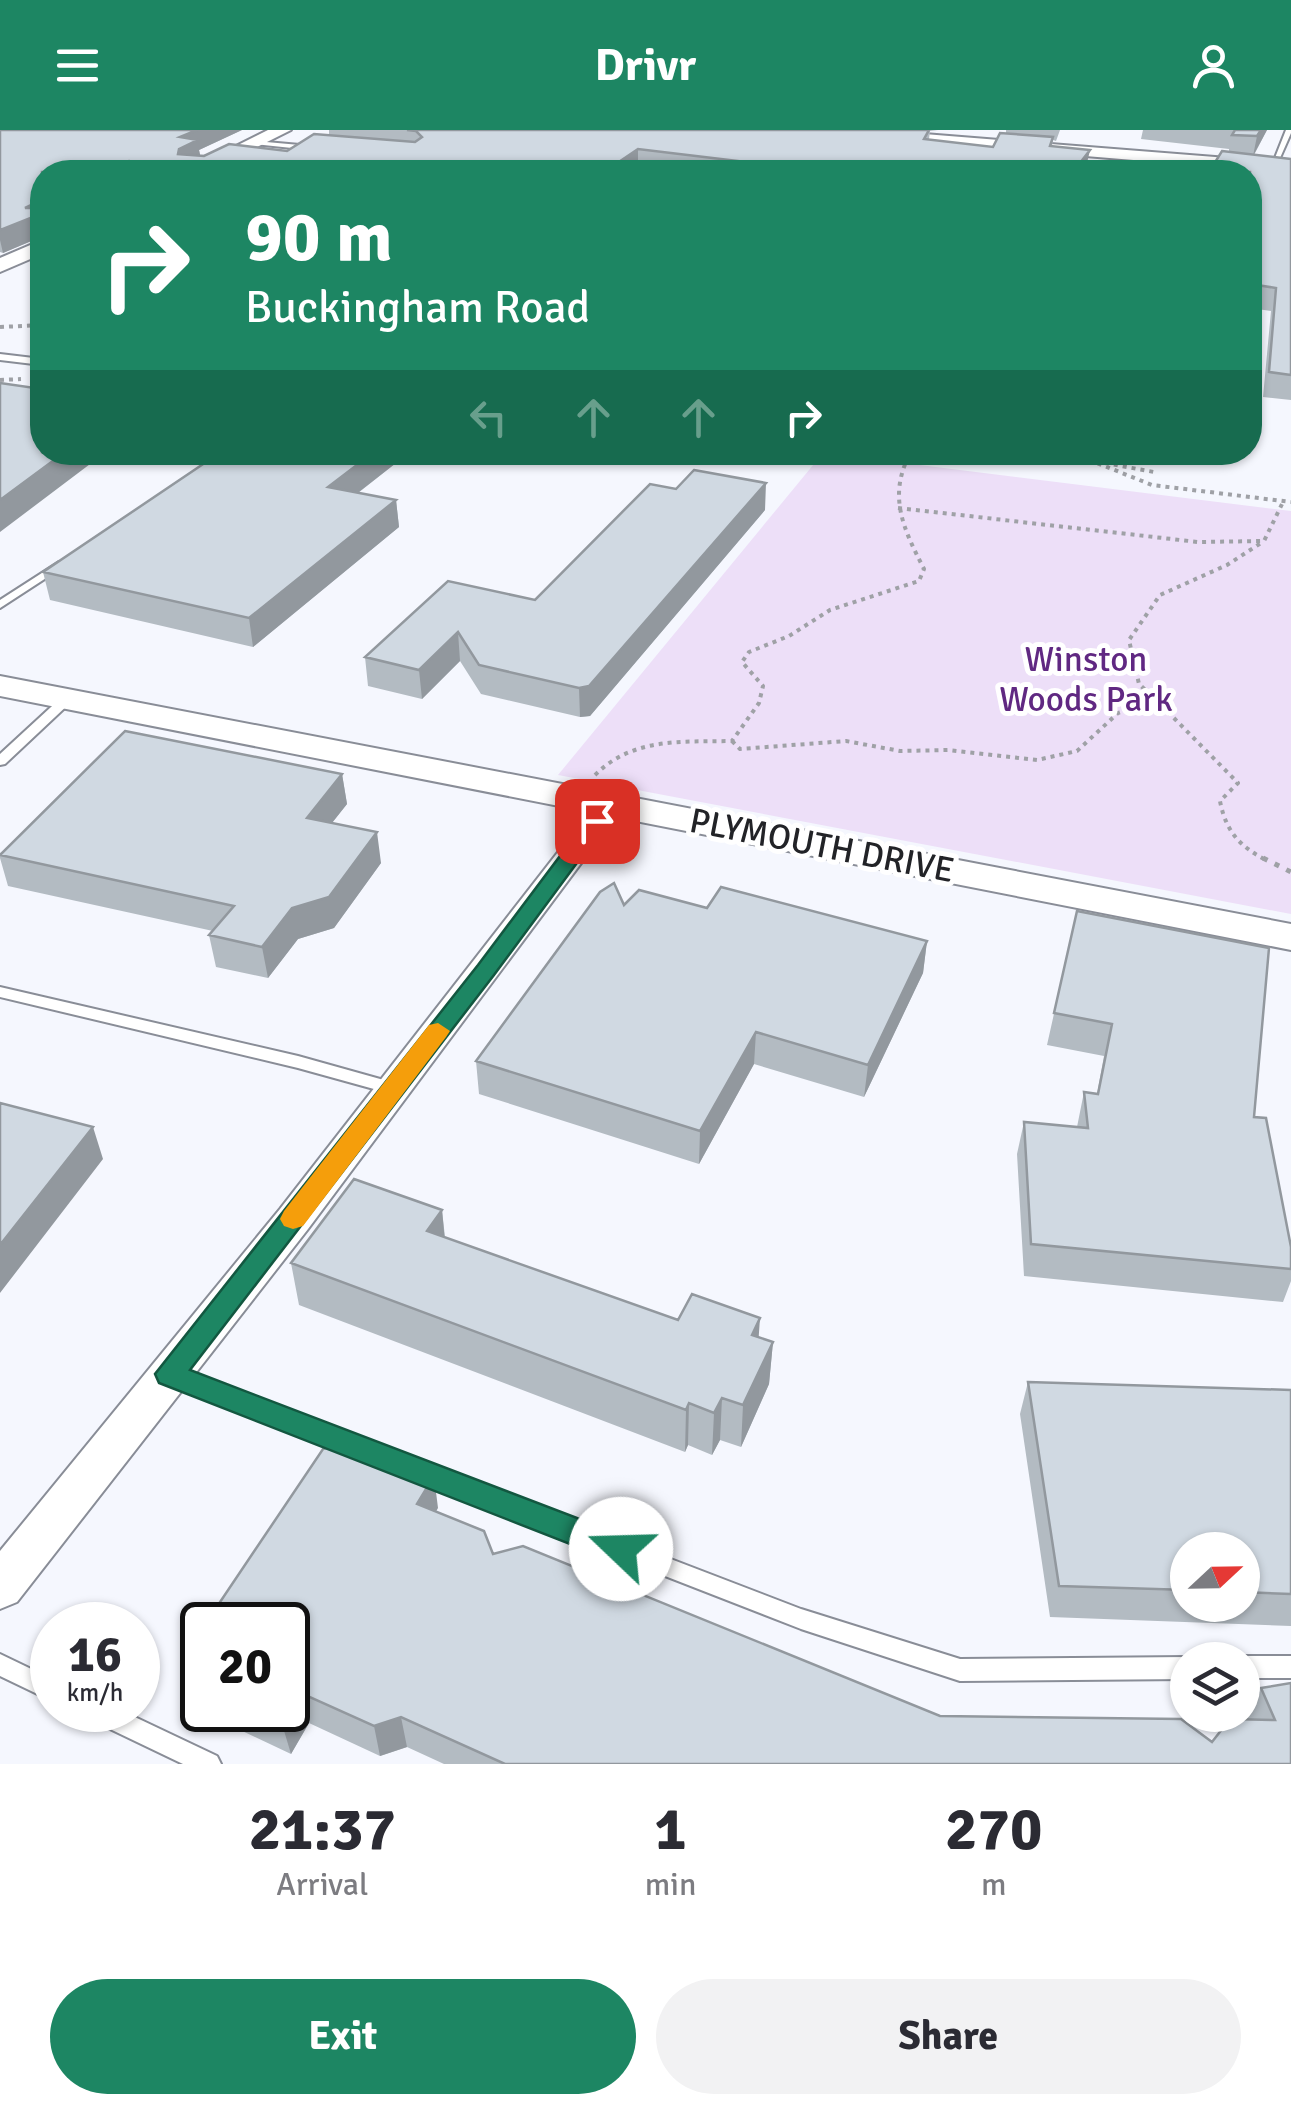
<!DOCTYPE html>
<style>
:root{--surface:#fff;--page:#f2f2f3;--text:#2b2b33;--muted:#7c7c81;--accent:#1d8663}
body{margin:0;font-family:Signika,sans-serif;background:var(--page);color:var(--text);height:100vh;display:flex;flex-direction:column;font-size:38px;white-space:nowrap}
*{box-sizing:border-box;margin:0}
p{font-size:32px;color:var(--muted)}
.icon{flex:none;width:55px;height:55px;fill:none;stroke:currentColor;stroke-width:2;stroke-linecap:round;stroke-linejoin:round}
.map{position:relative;height:1634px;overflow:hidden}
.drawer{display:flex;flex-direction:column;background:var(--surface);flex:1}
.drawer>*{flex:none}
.hud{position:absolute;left:30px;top:30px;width:1232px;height:305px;border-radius:40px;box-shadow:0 2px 8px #0004;background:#1d8663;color:#fff;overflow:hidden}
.needle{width:65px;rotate:68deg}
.fabs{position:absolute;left:1170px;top:1402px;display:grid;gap:20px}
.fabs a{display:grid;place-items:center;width:90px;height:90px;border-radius:50%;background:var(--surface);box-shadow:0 2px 8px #0004;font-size:50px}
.speed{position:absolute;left:30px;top:1472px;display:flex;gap:20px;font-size:50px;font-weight:700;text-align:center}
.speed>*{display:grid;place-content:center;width:130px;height:130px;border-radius:50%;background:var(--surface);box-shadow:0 2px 8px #0004;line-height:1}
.speed small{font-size:25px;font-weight:400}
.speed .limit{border:5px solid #111;border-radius:15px;background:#fff;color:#111}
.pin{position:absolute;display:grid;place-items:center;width:85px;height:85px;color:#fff;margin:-42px;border-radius:20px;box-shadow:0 5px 15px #0006}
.me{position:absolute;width:110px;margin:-55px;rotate:291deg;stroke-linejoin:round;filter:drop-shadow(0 0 8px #0008)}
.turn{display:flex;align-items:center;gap:35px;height:210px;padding:0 50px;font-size:45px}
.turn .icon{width:130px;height:130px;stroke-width:2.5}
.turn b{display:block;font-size:70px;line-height:85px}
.lanes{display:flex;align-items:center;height:95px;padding:0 50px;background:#0003;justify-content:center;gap:50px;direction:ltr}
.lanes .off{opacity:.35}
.eta{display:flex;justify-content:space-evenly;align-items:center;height:170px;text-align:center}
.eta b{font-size:60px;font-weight:800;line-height:70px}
.cta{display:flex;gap:20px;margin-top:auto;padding:20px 50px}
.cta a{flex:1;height:115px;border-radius:60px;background:var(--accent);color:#fff;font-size:40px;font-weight:800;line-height:115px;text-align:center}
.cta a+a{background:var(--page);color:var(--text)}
header{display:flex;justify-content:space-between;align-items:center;height:130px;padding:0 50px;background:var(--accent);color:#fff;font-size:45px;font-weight:800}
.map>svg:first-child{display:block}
.green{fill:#eddff8}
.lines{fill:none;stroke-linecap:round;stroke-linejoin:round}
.service-casing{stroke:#898d97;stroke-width:4}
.minor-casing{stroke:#898d97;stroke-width:4}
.tertiary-casing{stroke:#898d97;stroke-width:4}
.path-far1{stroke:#9fa1a6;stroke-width:4;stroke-dasharray:4 5;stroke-linecap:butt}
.path{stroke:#9fa1a6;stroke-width:5;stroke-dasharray:5 8;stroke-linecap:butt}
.service{fill:#fff;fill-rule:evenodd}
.minor{fill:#fff;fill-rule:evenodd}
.tertiary{fill:#fff;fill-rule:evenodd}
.wall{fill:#b3bbc2;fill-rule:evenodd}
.shaded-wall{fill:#92989e}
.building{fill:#d0d9e2;stroke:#92989e;stroke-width:2.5}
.route{fill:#1d8663;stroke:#135740;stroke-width:2.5}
.slow{fill:#f59e0b}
.labels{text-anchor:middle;stroke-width:10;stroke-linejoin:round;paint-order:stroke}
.park-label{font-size:35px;fill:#602882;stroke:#fff}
.street-label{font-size:35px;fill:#222327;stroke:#fff}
</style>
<header><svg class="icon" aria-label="menu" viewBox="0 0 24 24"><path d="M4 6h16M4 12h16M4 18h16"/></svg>Drivr<svg class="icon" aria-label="person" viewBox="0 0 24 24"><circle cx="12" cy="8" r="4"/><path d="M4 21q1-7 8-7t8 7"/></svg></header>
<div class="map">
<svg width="1291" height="1634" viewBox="0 0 1291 1634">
<rect width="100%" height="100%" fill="#f5f7fe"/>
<path class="green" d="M823 323 1291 381V784L558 645Z"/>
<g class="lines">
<defs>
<path id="service" d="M1286 0H1291V3L1276 37 1271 38Z
M255 11 311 16 314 18 311 20 253 14Z
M0 224 42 229V235L0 230Z
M59 432 63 433V437L0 478V470Z
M67 565 73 569 71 572 5 634 0 635V624L63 566Z
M0 857 298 926 398 954 400 958 398 962 392 964 298 938 0 867Z
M173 1238 368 1313 371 1319 368 1325 361 1328 166 1252 163 1246 166 1240Z
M415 1331 801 1479 960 1529 1188 1527 1195 1530H1188V1549L960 1551 801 1499 408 1346 405 1340 408 1334Z
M0 1524 52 1549V1571L0 1546Z
M1242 1526H1291V1548H1242V1530H1234Z
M84 1580H120L217 1626 221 1634H183L87 1588Z"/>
<path id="minor" d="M814 0H874L1291 33V43L821 4Z
M611 664 621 667 626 673 308 1099 17 1472 0 1479V1421L280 1079 601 667Z"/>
<path id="tertiary" d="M268 0H291L207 42H184Z
M42 110V124L0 142V128Z
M0 546 1291 794V820L0 566Z"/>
</defs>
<use href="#service" class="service-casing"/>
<use href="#minor" class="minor-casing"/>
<use href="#tertiary" class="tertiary-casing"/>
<path class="path-far1" d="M0 197 42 195
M0 250 21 249
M1045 322 1092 331 1152 355 1291 372
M1105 333 1154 342
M898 378 1198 412 1264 411 1283 372
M1164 578 1139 554 1129 510 1160 465 1227 435 1261 413
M732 611 740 619 846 611 900 621 948 620 1037 630 1077 621 1118 583 1145 575 1166 580 1238 653 1220 671C1226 702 1240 717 1268 731
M595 645C633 607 682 612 732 611L759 573 763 556 742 532 749 522 789 506 830 480 919 451 924 439C903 398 887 365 911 322"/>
<path class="path" d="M1263 728 1291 742"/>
<use href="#service" class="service"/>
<use href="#minor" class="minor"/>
<use href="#tertiary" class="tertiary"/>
</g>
<path class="wall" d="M0 0H242L199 20 200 25 287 21 329 5V0H938L930 1 929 9 993 17 1006 3V0H1060L1056 11 1053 10 1052 16 1087 40 1085 42H669L638 39 633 42H42V129H41L36 109 3 123 0 122Z
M1143 0H1267L1254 25 1291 29V270L1263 267 1271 181 1250 178V42L1229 21V19L1141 9Z
M410 322 358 363 396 370 399 397 253 517 50 470 43 442Z
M765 380 590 586 580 587 481 564 460 531 422 569 368 556 365 527 535 470Z
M342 644 347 674 332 693 381 733 334 798 298 809 268 848 216 837 209 805 213 801 8 756 0 728V723Z
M624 775 707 778 927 811 923 843 864 967 754 934 699 1034 479 964 476 931Z
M1077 781 1254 987 1291 1117V1151L1283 1172 1024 1146 1017 1024 1024 992 1077 997 1084 962 1097 964 1104 926 1047 915Z
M442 1080 445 1107 678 1190 759 1207 773 1212 769 1254 741 1317 720 1310 712 1325 688 1315 685 1322 299 1175 291 1133Z
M1028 1252 1291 1260V1496L1050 1487 1020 1284ZM1188 1420H1242V1475H1188Z
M438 1378 436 1381 493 1424 940 1586 1212 1612 1247 1589 1261 1558 1291 1553V1634H444L407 1617 380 1626 309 1593 291 1624 202 1582 192 1551 196 1544 202 1514V1580H288Z"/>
<path class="shaded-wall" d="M197 0H242L199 20 201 29 178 24 180 7Z
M1261 0H1267L1253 26 1257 6Z
M638 19V39L633 42H604Z
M1090 20 1085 42H1073Z
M129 31 131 42H103Z
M42 70V107H36V109L3 123 0 110V100L25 78Z
M65 322H106L0 402V370Z
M374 322H410L332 383 328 357Z
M766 353 765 380 590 586 580 587 579 558Z
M396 370 399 397 253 517 249 488Z
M458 502 460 531 422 569 419 540Z
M342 644 347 674 312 718 307 688Z
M377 702 381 733 334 798 298 809 268 848 262 817 292 778Z
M927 811 923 843 864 967 868 935Z
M756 902 754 934 699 1034 700 1001Z
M93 997 103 1029 0 1163V1115Z
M442 1080 446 1123 427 1101Z
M760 1188 757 1231 752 1205Z
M773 1212 769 1254 741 1317 743 1275Z
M722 1268 720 1310 712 1325 714 1283Z
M689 1273 688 1315 685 1322 686 1280Z
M434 1346 438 1378 422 1405 417 1374Z
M301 1563 309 1593 291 1624 282 1594Z
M401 1587 407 1617 380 1626 374 1596Z"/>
<path class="building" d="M0 0H197L180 7 198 10 179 19 178 24 204 26 229 14 287 21 314 4 415 12 422 7 416 1 407 0H929L924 9 993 17 1000 3 1053 7 1050 16 1090 20 1073 42H746L754 33 638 19 604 42H212L129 31 103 42H42V70L25 78H42V107H36L41 102 38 85 0 100Z
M1235 0H1261L1257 6 1232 5Z
M1222 21 1291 29V245L1269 242 1276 158 1250 154V42H1209Z
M0 253 42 259V322H65L0 370Z
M221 322H374L328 357 396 370 249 488 43 442Z
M694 340 766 353 589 556 579 558 479 535 458 502 419 540 365 527 448 451 535 470 650 354 676 359Z
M125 601 342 644 307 688 377 702 329 767 292 778 262 817 209 805 234 776 0 725Z
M614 753 624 775 639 760 707 778 721 757 927 811 868 935 756 902 700 1001 476 931 600 762Z
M1077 781 1269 818 1254 987 1266 988 1291 1117V1139L1031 1114 1024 992 1088 998 1084 962 1098 964 1112 894 1054 883Z
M0 973 93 997 0 1115Z
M354 1049 442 1080 427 1101 678 1190 692 1164 760 1188 752 1205 773 1212 743 1275 722 1268 714 1283 689 1273 686 1280 291 1133Z
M1028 1252 1291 1260V1464L1242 1462V1420H1188V1460L1059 1456Z
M348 1312 434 1346 417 1374 484 1401 493 1424 523 1416 940 1586 1181 1589 1212 1612 1230 1589 1275 1590 1261 1558 1291 1553V1634H505L401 1587 374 1596 301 1563 282 1594 253 1580H288V1495H217L214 1481 323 1319Z
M202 1514V1556L192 1551 196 1544 189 1519Z"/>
<path class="route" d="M597 685 605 686 608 691 605 695 494 845 190 1240 632 1409 637 1419 632 1430 621 1434 159 1253 155 1244 478 835 590 686Z"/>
<path class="slow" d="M438 893 450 901 446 907 303 1096 293 1099 284 1096 280 1089 284 1081 429 895Z"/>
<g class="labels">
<g class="park-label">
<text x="1086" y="541">Winston<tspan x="1086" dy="40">Woods Park</tspan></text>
</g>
<g class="street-label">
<text transform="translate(822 715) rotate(11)" y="12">PLYMOUTH DRIVE</text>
</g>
</g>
</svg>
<div class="fabs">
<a><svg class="needle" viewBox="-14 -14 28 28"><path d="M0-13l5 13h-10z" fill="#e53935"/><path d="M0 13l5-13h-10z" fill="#7c7c81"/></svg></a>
<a><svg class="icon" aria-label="layers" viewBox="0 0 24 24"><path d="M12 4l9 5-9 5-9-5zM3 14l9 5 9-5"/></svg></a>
</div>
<div class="speed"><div>16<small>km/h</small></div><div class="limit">20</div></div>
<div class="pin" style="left:597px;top:691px;background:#d93025"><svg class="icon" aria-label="arrive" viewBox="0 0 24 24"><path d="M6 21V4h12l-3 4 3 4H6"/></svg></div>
<svg class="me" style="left:621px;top:1419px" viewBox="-20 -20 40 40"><circle r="19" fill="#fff"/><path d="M0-13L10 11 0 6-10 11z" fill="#1d8663"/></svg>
<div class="hud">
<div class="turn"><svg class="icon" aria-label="right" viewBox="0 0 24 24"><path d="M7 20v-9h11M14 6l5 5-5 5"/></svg><div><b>90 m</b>Buckingham Road</div></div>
<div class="lanes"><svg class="icon off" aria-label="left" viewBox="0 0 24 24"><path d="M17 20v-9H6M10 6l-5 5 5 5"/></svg><svg class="icon off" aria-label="ahead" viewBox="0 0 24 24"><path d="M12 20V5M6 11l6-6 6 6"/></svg><svg class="icon off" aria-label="ahead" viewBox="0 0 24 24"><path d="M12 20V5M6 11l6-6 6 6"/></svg><svg class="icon" aria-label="right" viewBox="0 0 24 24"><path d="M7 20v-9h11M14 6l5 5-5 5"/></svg></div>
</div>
</div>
<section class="drawer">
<div class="eta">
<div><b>21:37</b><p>Arrival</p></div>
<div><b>1</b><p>min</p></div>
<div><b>270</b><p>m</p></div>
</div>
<div class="cta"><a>Exit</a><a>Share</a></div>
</section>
